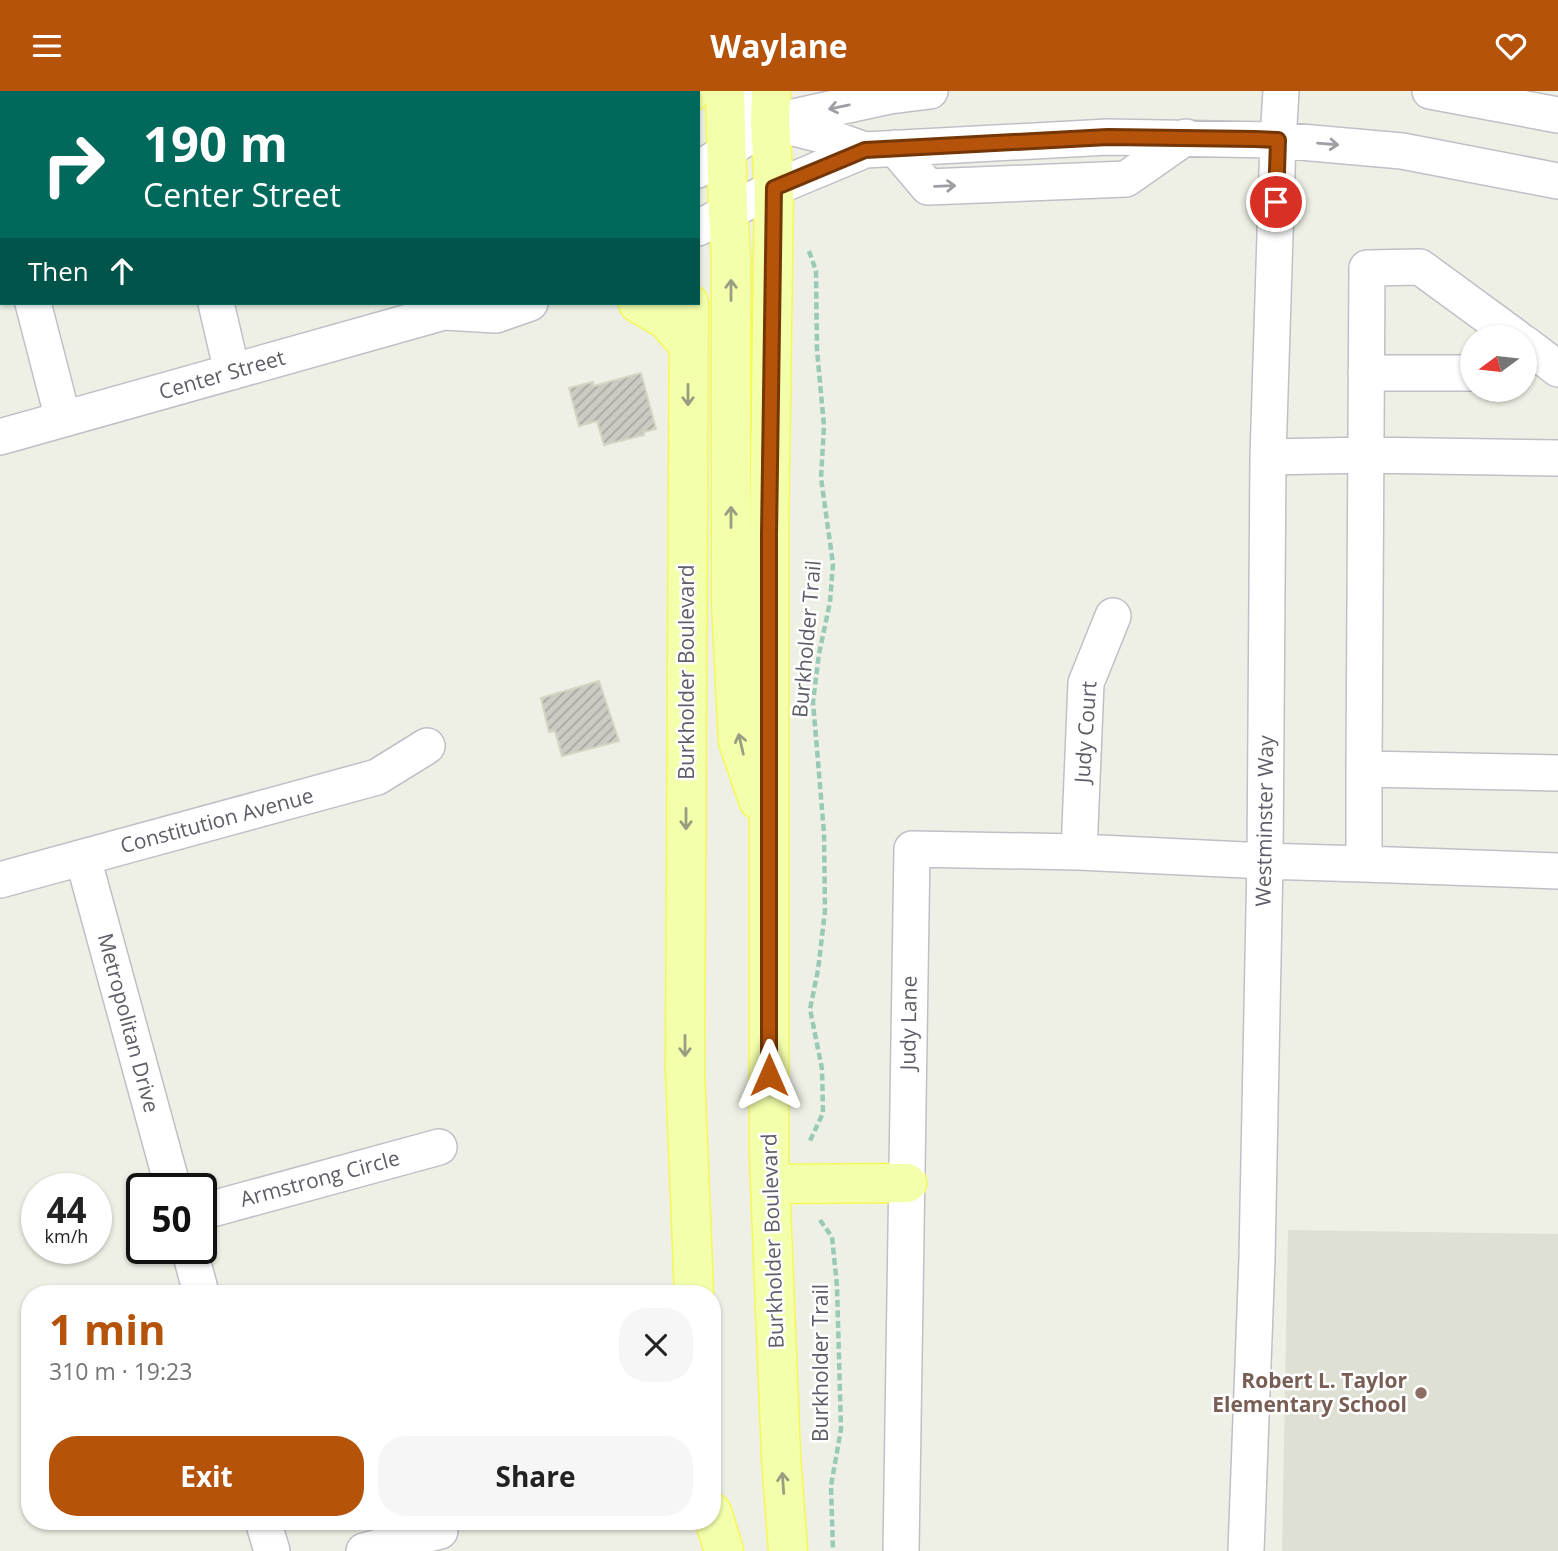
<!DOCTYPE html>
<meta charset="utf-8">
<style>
:root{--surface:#fff;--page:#f6f6f6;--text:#222;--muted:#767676;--accent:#b45309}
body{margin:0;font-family:"Open Sans",sans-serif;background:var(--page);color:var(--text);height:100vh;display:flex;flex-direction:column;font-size:26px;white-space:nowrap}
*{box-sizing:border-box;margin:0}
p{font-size:23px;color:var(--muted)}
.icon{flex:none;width:38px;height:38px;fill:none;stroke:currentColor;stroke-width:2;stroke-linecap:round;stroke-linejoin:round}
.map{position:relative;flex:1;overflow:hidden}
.side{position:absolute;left:21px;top:1194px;width:700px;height:245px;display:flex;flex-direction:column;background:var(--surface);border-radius:28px;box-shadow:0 2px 5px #0004}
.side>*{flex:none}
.hud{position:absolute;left:0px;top:0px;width:700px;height:214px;box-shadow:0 2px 5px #0004;background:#00695c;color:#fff;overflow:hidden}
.needle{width:46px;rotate:255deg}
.fabs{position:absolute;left:1460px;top:234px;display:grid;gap:14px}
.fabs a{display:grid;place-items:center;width:77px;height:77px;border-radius:50%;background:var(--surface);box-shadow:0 2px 5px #0004;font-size:35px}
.speed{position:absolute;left:21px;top:1082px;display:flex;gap:14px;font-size:35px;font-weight:700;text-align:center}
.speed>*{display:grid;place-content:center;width:91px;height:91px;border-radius:50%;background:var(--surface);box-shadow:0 2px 5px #0004;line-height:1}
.speed small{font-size:18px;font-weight:400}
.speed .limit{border:4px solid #111;border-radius:10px;background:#fff;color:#111}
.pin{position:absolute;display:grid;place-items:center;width:60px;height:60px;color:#fff;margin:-30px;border:4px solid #fff;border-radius:50%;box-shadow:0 2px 7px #0007}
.me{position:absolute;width:77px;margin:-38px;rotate:0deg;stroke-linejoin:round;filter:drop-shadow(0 0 5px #0008)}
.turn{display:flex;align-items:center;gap:24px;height:147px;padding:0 28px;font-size:32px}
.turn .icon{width:91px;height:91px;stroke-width:2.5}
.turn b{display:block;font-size:49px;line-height:60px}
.then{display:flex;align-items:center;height:66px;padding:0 28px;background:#0003;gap:14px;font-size:26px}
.round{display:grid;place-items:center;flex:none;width:74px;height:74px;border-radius:28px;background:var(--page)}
.overview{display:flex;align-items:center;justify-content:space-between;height:119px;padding:0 28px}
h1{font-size:42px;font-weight:700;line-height:52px;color:var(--accent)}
.action{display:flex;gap:14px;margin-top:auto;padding:14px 28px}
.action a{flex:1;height:80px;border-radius:28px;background:var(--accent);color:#fff;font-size:28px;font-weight:700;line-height:80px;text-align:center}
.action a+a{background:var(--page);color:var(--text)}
header{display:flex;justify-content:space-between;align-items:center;height:91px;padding:0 28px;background:var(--accent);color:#fff;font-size:32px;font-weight:700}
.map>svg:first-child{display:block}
.education{fill:#dfe0d4}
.building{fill:url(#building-hatch);stroke:#d5d5c3;stroke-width:2}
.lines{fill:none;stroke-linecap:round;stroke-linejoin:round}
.minor-casing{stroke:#bfc0c7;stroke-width:38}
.major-casing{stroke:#f4f956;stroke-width:41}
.path{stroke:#99cab6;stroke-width:4.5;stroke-dasharray:7 3.5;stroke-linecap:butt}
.minor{stroke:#fff;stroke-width:35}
.major{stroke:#f3ffab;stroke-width:38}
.oneway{stroke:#9e9ea4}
.oneway2{stroke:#999e82}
.route-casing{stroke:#753606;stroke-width:18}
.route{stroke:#b45309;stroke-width:12}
.education-dot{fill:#8d6e63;stroke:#fff;stroke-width:2.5}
.labels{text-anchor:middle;stroke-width:5;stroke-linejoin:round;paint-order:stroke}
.street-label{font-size:21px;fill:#5d5e67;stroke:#fff}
.education-label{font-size:21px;font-weight:bold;fill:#785e54;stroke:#fff;text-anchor:end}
</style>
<header><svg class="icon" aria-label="menu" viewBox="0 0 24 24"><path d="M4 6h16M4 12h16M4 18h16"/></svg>Waylane<svg class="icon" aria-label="heart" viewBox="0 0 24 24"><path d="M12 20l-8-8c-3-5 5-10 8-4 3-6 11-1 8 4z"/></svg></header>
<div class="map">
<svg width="1558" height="1460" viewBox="0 0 1558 1460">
<defs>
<pattern id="building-hatch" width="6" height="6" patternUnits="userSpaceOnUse" patternTransform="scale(1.75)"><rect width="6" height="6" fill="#cbcbc2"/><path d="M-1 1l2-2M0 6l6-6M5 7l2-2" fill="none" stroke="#a8a8a1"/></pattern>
</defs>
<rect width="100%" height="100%" fill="#eff0e5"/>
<path class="education" d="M1288 1139 1558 1143V1460H1282Z"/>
<path class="building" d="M641 282 656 338 644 341V344L604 354 597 330 579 335 569 297 593 291 594 295Z
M599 590 619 650 562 665 555 640 549 641 541 607Z"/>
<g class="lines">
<defs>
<path id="minor" d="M17 0 18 2
M142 0V2
M234 0 235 2
M735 0 770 31 822 44 865 59 1108 46 1278 49 1402 60 1558 90
M1430 0 1558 24
M369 2V0
M396 2V0
M602 2V0
M895 57 928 96 1126 88 1186 46
M698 79 770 31 890 5 930 0
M0 83 2 90
M698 137 774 97 865 59
M33 212 63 328
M216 212 232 281
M1524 252 1558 278
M1366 282H1472
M0 346 444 221 496 224 530 212
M1268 366 1366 364 1558 367
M1364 678 1367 177 1420 176 1517 247
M1558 682 1364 678V773L1558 780
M1079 761 1086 592 1113 525
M83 767 173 1097
M0 789 377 686 427 655
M201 1121 439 1056
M189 1157 201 1202
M263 1430 272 1460
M364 1460 440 1440
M901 1460 912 758 1079 761 1265 770 1364 773
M1246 1460 1257 1167 1265 770 1268 366 1278 49 1281 0"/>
<path id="major" d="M725 0 728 122 731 167V511L738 650 758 709
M771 0 770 31 774 97 769 443V1065L781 1365 788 1460
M690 2V0
M638 212 667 229 688 254
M689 212 685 980 694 1202
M770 1093 907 1092
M712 1421 724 1460"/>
</defs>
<use href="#minor" class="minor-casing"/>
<use href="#major" class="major-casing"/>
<path class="path" d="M809 160 816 180 817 259 824 335 821 387 833 473 830 511 819 563 813 611 824 742 825 820 818 879 810 918 822 978 823 1022 809 1052
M820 1129 832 1146 837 1195 841 1338 831 1395 833 1460"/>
<use href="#minor" class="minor"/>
<use href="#major" class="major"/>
</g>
<defs><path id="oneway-shaft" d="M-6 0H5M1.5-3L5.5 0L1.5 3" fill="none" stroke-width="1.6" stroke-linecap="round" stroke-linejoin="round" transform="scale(1.75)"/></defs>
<g class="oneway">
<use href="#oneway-shaft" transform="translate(839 16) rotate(168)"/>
<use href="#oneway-shaft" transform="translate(1328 53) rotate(5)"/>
<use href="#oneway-shaft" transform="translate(945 95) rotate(-2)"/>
</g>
<g class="oneway2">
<use href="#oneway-shaft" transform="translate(731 199) rotate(-90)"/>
<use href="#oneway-shaft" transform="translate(688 304) rotate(90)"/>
<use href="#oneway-shaft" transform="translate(731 426) rotate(-90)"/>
<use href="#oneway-shaft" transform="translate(741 653) rotate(-103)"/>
<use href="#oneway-shaft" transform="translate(686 728) rotate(90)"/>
<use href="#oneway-shaft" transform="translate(685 955) rotate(90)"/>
<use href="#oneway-shaft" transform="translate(783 1392) rotate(-94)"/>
</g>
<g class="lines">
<defs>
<path id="route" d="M769 984V443L774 97 865 59 1108 46 1255 48 1278 49 1276 111"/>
</defs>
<use href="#route" class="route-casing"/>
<use href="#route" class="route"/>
</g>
<circle class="education-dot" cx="1421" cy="1302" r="7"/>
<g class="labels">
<g class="street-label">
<text transform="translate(222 284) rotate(-16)" y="7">Center Street</text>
<text transform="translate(807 548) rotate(-85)" y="7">Burkholder Trail</text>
<text transform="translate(687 581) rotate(-90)" y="7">Burkholder Boulevard</text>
<text transform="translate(1086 641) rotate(-86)" y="7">Judy Court</text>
<text transform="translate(217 730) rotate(-15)" y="7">Constitution Avenue</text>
<text transform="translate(1265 730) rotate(-89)" y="7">Westminster Way</text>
<text transform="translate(128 932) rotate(75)" y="7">Metropolitan Drive</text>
<text transform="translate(909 932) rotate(-89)" y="7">Judy Lane</text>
<text transform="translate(320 1088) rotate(-15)" y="7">Armstrong Circle</text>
<text transform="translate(773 1150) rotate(-92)" y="7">Burkholder Boulevard</text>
<text transform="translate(821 1272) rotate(-90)" y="7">Burkholder Trail</text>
</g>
<g class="education-label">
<text x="1407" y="1297">Robert L. Taylor<tspan x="1407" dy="24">Elementary School</tspan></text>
</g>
</g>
</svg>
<div class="fabs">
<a><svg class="needle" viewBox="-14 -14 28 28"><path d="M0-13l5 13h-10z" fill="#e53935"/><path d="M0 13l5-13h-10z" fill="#767676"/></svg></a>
</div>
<div class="speed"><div>44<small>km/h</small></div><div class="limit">50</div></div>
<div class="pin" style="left:1276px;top:111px;background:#d93025"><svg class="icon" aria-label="arrive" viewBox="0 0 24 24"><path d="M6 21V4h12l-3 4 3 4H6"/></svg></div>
<svg class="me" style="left:769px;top:984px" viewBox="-20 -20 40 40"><path d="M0-17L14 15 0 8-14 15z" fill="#b45309" stroke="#fff" stroke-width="4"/></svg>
<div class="hud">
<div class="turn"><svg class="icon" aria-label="right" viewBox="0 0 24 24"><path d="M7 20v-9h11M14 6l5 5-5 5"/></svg><div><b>190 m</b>Center Street</div></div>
<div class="then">Then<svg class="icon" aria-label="ahead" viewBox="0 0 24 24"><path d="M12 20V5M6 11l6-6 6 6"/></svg></div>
</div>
<section class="side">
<div class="overview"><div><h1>1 min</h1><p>310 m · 19:23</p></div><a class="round"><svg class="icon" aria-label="close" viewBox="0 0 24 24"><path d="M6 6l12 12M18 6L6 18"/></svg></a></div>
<div class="action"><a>Exit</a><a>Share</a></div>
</section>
</div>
